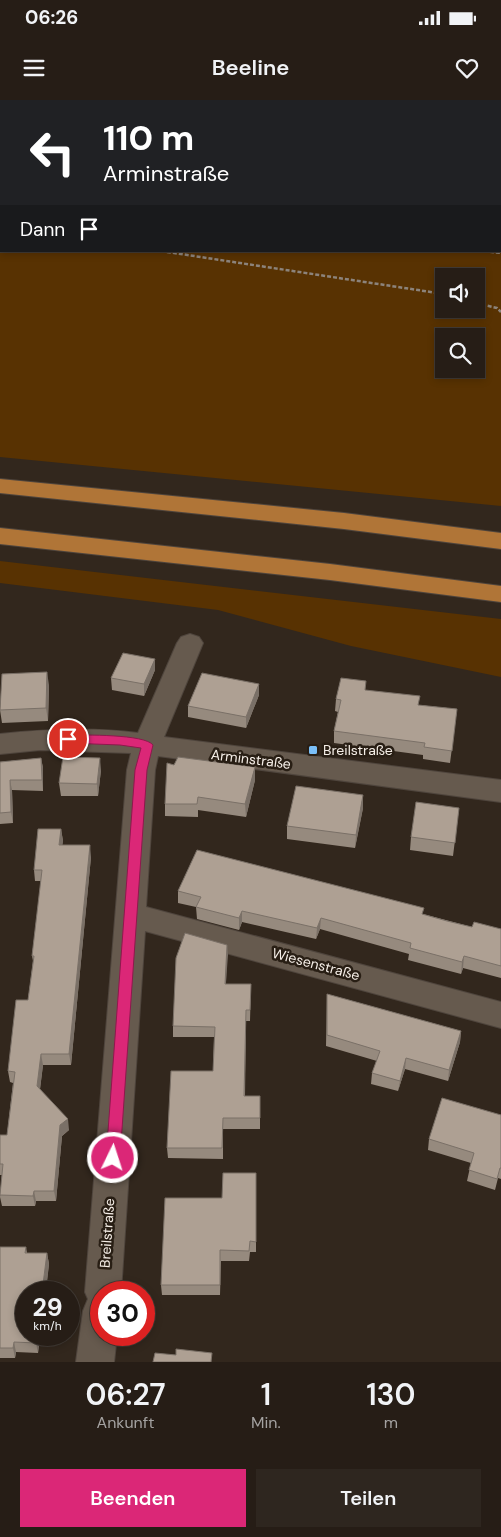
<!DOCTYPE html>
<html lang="de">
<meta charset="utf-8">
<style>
:root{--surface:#261d16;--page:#2e261f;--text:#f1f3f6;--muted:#a4a2a1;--line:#423b35;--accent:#db2777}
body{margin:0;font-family:"DM Sans",sans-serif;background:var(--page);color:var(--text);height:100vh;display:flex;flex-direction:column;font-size:19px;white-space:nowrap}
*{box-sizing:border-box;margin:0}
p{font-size:16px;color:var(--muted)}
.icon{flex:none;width:28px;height:28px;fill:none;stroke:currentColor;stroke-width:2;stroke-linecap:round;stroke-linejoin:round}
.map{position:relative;height:1262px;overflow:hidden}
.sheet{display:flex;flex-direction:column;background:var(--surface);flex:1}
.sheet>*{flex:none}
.top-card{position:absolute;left:0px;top:0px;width:501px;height:152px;box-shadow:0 2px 8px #0003,0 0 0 1px var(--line);background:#202124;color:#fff;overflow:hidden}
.fabs{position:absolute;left:435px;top:168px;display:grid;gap:10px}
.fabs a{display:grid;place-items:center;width:50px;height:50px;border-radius:0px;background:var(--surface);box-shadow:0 2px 8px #0003,0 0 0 1px var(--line);font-size:25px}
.speed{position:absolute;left:15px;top:1181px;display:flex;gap:10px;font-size:25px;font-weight:700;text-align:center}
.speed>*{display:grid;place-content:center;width:65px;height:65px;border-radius:50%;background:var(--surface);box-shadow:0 2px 8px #0003,0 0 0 1px var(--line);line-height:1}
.speed small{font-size:12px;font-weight:400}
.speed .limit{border:8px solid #d22;background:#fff;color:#111}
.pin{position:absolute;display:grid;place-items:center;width:42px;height:42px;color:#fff;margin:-21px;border:2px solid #fff;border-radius:50%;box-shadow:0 1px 5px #0007}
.me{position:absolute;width:55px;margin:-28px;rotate:4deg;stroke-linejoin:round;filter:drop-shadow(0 0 4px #0008)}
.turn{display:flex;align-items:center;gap:18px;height:105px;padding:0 20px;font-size:22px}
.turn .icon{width:65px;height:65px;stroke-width:2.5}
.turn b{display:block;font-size:35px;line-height:42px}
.then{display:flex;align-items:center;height:48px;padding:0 20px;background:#0003;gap:10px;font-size:19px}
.eta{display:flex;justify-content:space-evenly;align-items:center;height:85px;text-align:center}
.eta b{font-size:30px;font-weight:600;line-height:35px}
.action{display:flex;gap:10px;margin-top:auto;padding:10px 20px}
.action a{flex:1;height:58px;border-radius:0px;background:var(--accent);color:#fff;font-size:20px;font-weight:600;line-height:58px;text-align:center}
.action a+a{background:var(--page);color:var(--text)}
.status{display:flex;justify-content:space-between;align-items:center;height:35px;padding:0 25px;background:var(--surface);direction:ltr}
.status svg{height:14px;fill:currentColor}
header{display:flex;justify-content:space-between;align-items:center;height:65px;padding:0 20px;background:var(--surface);font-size:22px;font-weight:600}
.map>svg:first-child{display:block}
.green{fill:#583202;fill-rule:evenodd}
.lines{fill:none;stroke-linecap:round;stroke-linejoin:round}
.minor-casing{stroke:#4f453d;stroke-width:2}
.highway-casing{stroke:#4f453d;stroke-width:2}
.path{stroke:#8c837b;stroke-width:2.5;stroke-dasharray:4 2;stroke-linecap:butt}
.minor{fill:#665a4e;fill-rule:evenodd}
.highway{fill:#b07537;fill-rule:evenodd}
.wall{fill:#968a7e}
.shaded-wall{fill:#7a7067}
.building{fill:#aea093;stroke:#7a7067}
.route{fill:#db2777;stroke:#8e194d}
.poi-dot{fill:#7abff8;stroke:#281e14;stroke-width:2}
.labels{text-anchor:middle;stroke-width:5;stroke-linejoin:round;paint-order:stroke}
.poi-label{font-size:14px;fill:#f5eee7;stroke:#281e14;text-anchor:start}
.street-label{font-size:14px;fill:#f5eee7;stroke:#281e14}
</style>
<div class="status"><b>06:26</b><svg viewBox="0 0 49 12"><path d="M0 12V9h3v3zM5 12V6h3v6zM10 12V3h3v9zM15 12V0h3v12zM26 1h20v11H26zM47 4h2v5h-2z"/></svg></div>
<header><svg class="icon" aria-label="menu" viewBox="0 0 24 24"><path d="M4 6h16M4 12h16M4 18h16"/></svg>Beeline<svg class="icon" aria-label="heart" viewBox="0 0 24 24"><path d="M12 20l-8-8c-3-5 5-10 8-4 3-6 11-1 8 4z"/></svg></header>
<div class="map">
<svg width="501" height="1262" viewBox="0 0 501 1262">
<rect width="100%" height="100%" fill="#32271d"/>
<path class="green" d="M35 0H501V41L500 1Z
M0 18 1 151H500L501 64V406L0 357ZM476 176V209H444V176ZM444 236H476V269H444Z
M0 461 501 519V577L351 546 218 510 0 483Z"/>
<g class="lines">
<defs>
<path id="minor" d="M190 534 199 537 203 543 164 637 501 680V702L158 656 155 670 146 807 501 902V928L145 831 121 1192H101V1235H117L114 1262H76L83 1211 88 1199 85 1192 127 670 131 653 40 650 0 654V634C46 629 93 627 138 633L177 543 181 537Z"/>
<path id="highway" d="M0 379 344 413 501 433V449L344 429 0 393Z
M0 428 330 464 501 486V502L330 480 0 444Z"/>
</defs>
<use href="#minor" class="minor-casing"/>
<use href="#highway" class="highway-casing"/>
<path class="path" d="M325 0 338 1
M161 151 444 194
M484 151 501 153
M476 203 497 208 501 212"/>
<use href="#minor" class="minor"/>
<use href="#highway" class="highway"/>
</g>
<path class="wall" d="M155 570 144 596 112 590 111 578Z
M49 585 48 621 2 623 0 610Z
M366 590 419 605 457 609 450 663 423 659V655L334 643V631L338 612 335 611 336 599Z
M259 595 246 628 188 617V606Z
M41 658 43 668V691L12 690 13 723 0 724V662Z
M101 670 98 696H61L59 683Z
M255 680 246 717 198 710V717L165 716V704Z
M363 708 355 748 287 739V726Z
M459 708 453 756 410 750 411 737Z
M61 729 63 741 62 745 91 757 71 965H43L40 989 69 1030 62 1036 56 1101H36L35 1106H2L0 1097 2 1075H0V1035H7L13 983 10 982 8 971 28 900 33 861 32 856 41 781H35L34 770Z
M178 791 423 814 472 827 501 829V878L463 868 461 874 408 860 409 854 320 829 316 839 242 822 239 830 197 819 196 807 178 803Z
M227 845 226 884H251L250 921H246L245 996H260V1029H223V1059L168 1058 167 1048 213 971 214 937H173V926Z
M327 894 461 931 460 942 448 981 405 969 398 991 371 984 372 973 377 961 326 946Z
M501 1015V1079L498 1078 495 1090 467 1081 471 1063 428 1050 429 1039Z
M256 1073V1152H250L249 1161H221L220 1195H162L161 1185 222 1098Z
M0 1147H26L27 1153H47L49 1164 38 1253 16 1252 15 1258H0Z"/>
<path class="shaded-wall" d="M155 559V570L144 596V584Z
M47 572 49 585 48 621 46 608Z
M259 584V595L246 628V617Z
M41 658 43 668V691L42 680Z
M100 658 101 670 98 696 97 684Z
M255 667V680L246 717 245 704Z
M10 680 12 690 13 723 11 712Z
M363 695V708L355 748 356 735Z
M61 729 63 741 61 757 59 745Z
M90 745 91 757 71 965 69 954Z
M242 811V822L239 830V818Z
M321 818 320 829 316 839 317 828Z
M227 845 228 855 225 895V884Z
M464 856 463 868 461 874 462 862Z
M461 931 460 942 448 981 449 970Z
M41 954 43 965 39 997 37 986Z
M406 958 405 969 398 991 400 981Z
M68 1019 69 1030 62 1036 56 1101 54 1091 60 1025Z
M34 1091 36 1101 35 1106 33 1096Z
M47 1153 49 1164 46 1192H42Z
M37 1235H40L38 1253 36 1243Z
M14 1242 16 1252 15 1258 13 1248Z"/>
<path class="building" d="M123 553 155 559 144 584 111 578Z
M47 572 46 608 0 610 2 574Z
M202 573 259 584 246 617 188 606Z
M341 578 366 581 365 590 420 596 418 605 457 609 452 651 424 647 425 643 334 631 341 600 336 599Z
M63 657 100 658 97 684 59 683Z
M178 657 255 667 245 704 198 697 197 704H165L167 663 174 665Z
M41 658 42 680H10L11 712 0 713V662Z
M296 686 363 695 356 735 287 726Z
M416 702 459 708 455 743 411 737Z
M38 729H61L59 745H90L69 954H41L37 986 68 1019 60 1025 54 1091H34L33 1096 0 1095 3 1064H0V1035H7L15 972 8 971 16 900H28L34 856H32L42 770H34Z
M197 750 424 808 422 814 447 821 472 827 474 822 501 829V866L464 856 462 862 410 848 411 843 321 818 317 828 242 811 239 818 196 807 201 797 178 791Z
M185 833 227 845 225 884H251L250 910H246L244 996H260V1018H223L222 1048H167L171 971H213L215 927 173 926 176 858Z
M327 894 461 931 449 970 406 958 400 981 372 973 380 951 327 935Z
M442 998 501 1015V1068H500L497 1079 469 1070 474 1053 429 1039Z
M223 1073H256V1142L250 1141 249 1151 220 1150V1185H161L165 1098H222Z
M0 1147H26L25 1153H47L42 1192H26V1235H37L36 1243 14 1242 13 1248H0Z
M176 1249 212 1253 211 1262H153L155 1253 176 1255Z"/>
<path class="route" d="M68 635C83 635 145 634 153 645L147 670 120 1058 118 1062 113 1064 108 1062 106 1058 135 670 141 648 120 645 68 643 62 639Z"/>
<rect class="poi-dot" x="308" y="645" width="10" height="10" rx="2.5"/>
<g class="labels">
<g class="poi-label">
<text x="323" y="655">Breilstraße</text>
</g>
<g class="street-label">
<text transform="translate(251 659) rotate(7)" y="5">Arminstraße</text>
<text transform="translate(316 864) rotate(15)" y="5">Wiesenstraße</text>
<text transform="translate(107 1133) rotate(-86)" y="5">Breilstraße</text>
</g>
</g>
</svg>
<div class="fabs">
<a><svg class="icon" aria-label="sound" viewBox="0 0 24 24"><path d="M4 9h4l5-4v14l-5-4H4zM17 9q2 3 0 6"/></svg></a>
<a><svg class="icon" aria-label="search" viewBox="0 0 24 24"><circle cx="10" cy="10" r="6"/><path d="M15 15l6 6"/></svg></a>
</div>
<div class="speed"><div>29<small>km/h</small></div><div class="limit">30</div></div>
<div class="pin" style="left:68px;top:639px;background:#d93025"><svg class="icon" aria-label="arrive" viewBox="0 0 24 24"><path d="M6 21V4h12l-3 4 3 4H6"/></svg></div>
<svg class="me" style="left:113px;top:1058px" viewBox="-20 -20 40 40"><circle r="17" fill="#db2777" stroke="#fff" stroke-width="3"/><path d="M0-11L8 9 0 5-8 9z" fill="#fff"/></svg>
<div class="top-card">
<div class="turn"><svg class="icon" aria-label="left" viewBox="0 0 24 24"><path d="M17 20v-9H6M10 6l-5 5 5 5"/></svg><div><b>110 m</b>Arminstraße</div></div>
<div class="then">Dann<svg class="icon" aria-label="arrive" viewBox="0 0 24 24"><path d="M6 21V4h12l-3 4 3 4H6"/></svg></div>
</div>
</div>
<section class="sheet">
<div class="eta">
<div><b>06:27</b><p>Ankunft</p></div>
<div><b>1</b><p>Min.</p></div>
<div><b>130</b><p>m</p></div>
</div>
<div class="action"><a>Beenden</a><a>Teilen</a></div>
</section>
